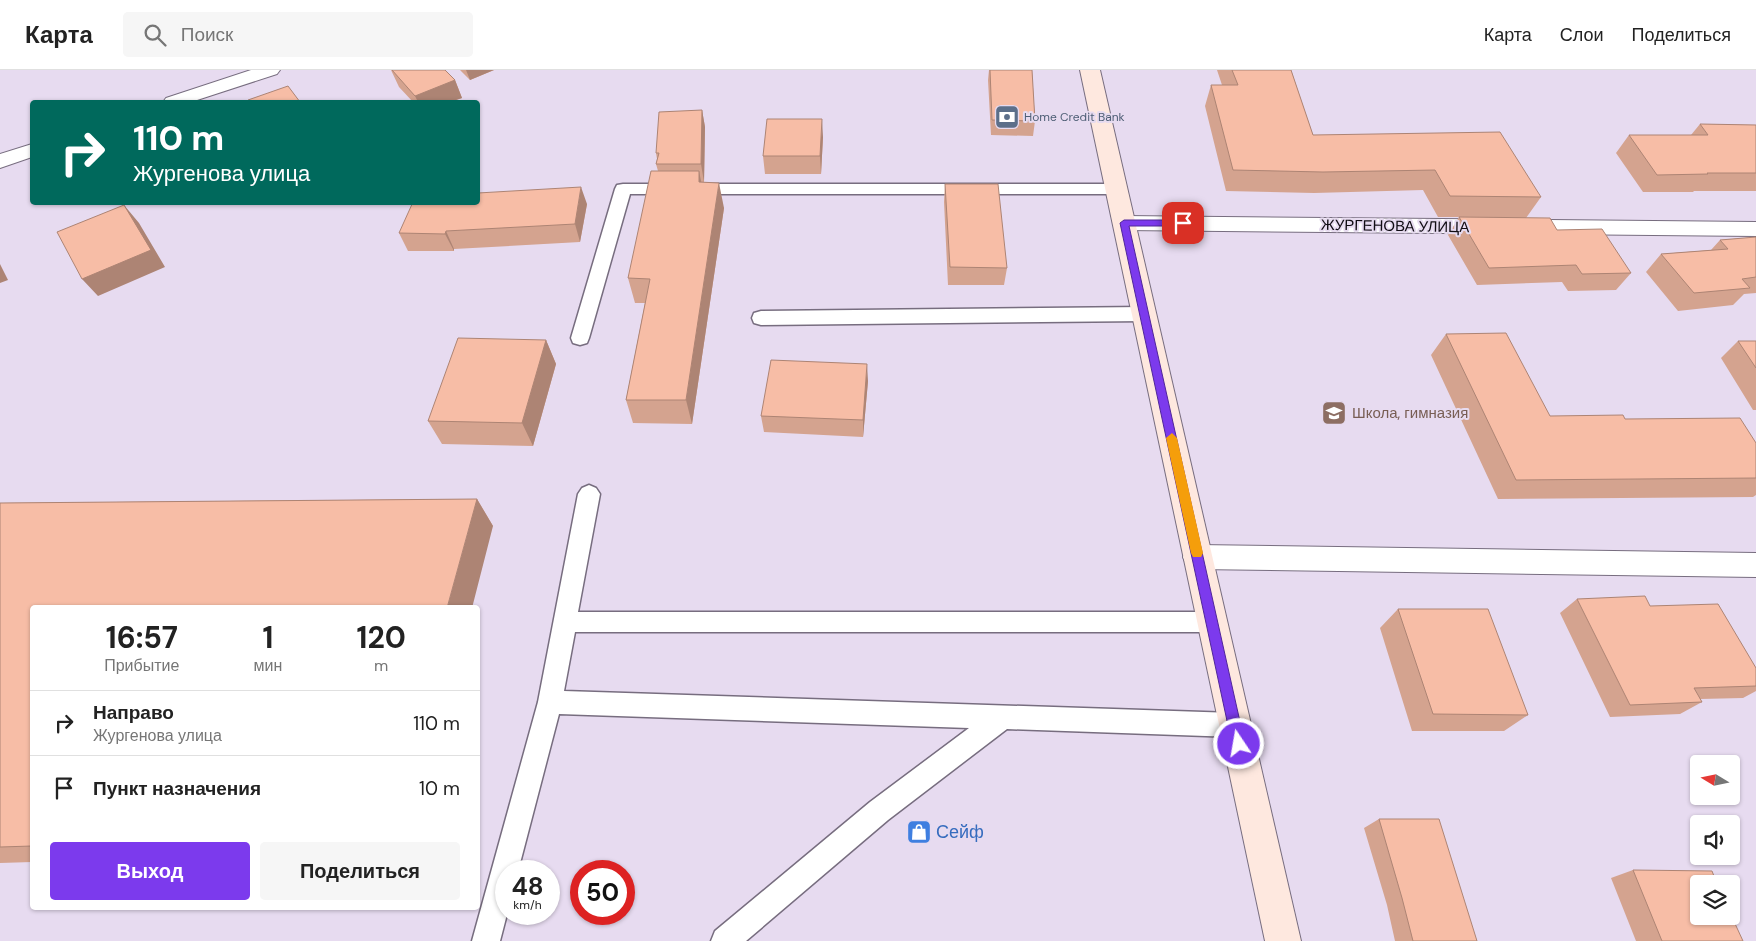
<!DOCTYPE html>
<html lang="ru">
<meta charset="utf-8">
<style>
:root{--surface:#fff;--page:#f6f6f6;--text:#222;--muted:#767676;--line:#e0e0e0;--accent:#7c3aed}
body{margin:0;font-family:"DM Sans",sans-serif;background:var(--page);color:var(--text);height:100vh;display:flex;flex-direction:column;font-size:19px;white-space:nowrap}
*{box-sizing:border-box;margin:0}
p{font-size:16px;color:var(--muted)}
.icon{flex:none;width:28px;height:28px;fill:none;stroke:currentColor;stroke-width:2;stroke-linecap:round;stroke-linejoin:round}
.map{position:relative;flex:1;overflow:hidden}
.details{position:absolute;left:30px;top:535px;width:450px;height:305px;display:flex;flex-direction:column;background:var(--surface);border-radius:5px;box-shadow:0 1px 4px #0004}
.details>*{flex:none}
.banner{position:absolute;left:30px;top:30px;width:450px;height:105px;border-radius:5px;box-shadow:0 1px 4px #0004;background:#00695c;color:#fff;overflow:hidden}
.needle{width:32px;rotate:280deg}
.tools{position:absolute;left:1690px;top:685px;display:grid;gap:10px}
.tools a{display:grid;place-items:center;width:50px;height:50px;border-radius:5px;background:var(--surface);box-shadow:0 1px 4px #0004;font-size:25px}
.speed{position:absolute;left:495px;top:790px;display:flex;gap:10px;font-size:25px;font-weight:700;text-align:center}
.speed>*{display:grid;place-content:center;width:65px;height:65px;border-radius:50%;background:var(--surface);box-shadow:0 1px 4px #0004;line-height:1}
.speed small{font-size:12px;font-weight:400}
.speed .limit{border:8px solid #d22;background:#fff;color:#111}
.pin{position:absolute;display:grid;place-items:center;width:42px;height:42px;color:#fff;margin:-21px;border-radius:10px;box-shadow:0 2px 8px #0006}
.me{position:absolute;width:55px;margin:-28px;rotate:348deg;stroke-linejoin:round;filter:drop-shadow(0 0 4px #0008)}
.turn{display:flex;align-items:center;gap:18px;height:105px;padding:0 20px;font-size:22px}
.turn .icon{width:65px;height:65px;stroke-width:2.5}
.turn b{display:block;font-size:35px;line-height:42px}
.eta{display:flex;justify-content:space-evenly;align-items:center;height:85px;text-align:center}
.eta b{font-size:30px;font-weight:700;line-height:35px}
.button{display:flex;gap:10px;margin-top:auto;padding:10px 20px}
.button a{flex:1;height:58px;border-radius:5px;background:var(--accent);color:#fff;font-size:20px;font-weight:700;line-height:58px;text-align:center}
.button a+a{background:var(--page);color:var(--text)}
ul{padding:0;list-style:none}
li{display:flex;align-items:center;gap:15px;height:65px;padding:0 20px;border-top:1px solid var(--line)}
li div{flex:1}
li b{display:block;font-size:19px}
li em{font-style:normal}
header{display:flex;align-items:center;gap:30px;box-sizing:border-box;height:70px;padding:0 25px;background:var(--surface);border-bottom:1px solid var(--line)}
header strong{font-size:24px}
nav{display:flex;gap:28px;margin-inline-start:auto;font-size:18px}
.search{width:350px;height:45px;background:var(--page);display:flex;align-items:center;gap:12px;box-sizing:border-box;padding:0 18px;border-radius:5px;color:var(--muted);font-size:19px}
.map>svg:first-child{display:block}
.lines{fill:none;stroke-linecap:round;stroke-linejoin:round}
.service-casing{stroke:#776d7f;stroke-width:3}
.minor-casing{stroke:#776d7f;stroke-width:2}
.secondary-casing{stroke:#776d7f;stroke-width:2}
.service{fill:#fff;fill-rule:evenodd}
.minor{fill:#fff;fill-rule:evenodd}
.secondary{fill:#fee8df;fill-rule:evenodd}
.wall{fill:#d4a38f}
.shaded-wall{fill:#ad8474}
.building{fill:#f7bda6;stroke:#ad8474}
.route{fill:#7c3aed;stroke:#51269a}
.slow{fill:#f59e0b}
.labels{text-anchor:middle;stroke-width:4;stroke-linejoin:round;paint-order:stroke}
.far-service-label{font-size:12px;fill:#4e5e75;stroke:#e7dbf0;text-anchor:start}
.street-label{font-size:15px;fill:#100c13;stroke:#e7dbf0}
.education-label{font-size:15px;fill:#785e54;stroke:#e7dbf0;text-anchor:start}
.near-shop-label{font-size:18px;fill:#366cbe;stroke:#e7dbf0;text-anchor:start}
</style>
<header>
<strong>Карта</strong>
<div class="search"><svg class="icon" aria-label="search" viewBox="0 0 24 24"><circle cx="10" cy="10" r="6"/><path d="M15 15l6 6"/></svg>Поиск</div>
<nav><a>Карта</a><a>Слои</a><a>Поделиться</a></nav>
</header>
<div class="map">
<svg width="1756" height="871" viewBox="0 0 1756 871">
<rect width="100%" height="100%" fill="#e7dbf0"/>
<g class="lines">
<defs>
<path id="service" d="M623 114H1116L1122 115 1124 119 1122 123 1116 124H630L589 268 587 273 580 275 573 273 571 268 615 119 617 115Z
M1145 237 1152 239 1154 244 1152 249 1145 251 761 255 754 253 752 248 754 243 761 241Z
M589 415 596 418 600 424 578 542H1213L1221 545 1224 552 1221 559 1213 562H575L564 621 1234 643 1243 647 1246 655 1243 663 1234 667 1007 659 888 750 746 871H711L715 861 870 732 969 658 559 644 518 801H506L507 844 500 871H472L538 632 578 424 582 418Z"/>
<path id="minor" d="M251 0H280L277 4 191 32H163L166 28Z
M32 74V87L0 98V84Z
M1124 146 1756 152V166L1124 160 1116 158 1113 153 1116 148Z
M1197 475 1756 483V507L1197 499 1187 496 1183 487 1187 478Z"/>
<path id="secondary" d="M1080 0H1100L1301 871H1265Z"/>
</defs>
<use href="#service" class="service-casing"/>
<use href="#minor" class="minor-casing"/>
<use href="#secondary" class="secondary-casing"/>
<use href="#service" class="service"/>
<use href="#minor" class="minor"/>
<use href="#secondary" class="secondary"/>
</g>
<path class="wall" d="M391 0 455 10 462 28 450 32H413L399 17Z
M460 0H494L470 10Z
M989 0H1032L1035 51 1033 66 991 65 988 10Z
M1217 0H1291L1313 65 1541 127 1526 148 1557 160 1631 203 1616 220 1568 221 1562 212 1477 215 1448 165 1459 147H1438L1423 120 1314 123 1226 121 1205 36 1211 15H1222Z
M702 40 705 57 704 112H701L724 138 692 354 633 353 626 330 645 233H635L628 208 658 101 656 94 657 89 656 83Z
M1700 54 1756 55V121H1694L1693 122H1643L1616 83 1629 65H1691Z
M823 67 821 104H765L763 86Z
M945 114 1007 198 1004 215H948L944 132Z
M587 134 580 172 454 179V181H408L399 163Z
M1756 167V223L1744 224 1733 235 1678 241 1646 202 1661 184 1711 180 1720 170Z
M1446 264 1550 346 1625 349 1756 373V425L1753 427 1498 429 1431 285Z
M546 270 556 294 533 376 442 374 428 351Z
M1738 271H1756V340H1753L1721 288Z
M868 311 863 367 764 362 761 346Z
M477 429 493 456 32 538V792L0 793V433Z
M1577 529 1650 536 1756 598V621L1743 628 1700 629 1702 632 1680 644 1610 647 1560 543Z
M1398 539 1528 645 1504 661H1412L1380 558Z
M1379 749 1477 871H1395L1387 835 1364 758Z
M1633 800 1743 871H1636L1611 808Z"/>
<path class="shaded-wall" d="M466 0H494L470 10Z
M455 10 462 28 450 32H418L415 26Z
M702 40 705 57 704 112 701 94Z
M822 49 823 67 821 104 820 86Z
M699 101 704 126 699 112Z
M719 113 724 138 692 354 686 330Z
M581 117 587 134 580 172 575 154Z
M124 135 139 153 165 197 98 226 82 209Z
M446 161 454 179V181L445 164Z
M0 194 8 210 0 213Z
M546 270 556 294 533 376 522 353Z
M867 294 868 311 863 367V350Z
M477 429 493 456 472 538H447Z"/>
<path class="building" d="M392 0H445L455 10 415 26Z
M990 0H1032L1035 51 992 50Z
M1232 0H1291L1313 65 1500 62 1541 127 1450 126 1435 100 1323 102 1233 100 1211 15H1238Z
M288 16 300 32H250L248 30Z
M702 40 701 94H656L659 83H656L659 42Z
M767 49H822L820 86H763Z
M1700 54 1756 55V103H1707L1708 104 1657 105 1629 65H1708Z
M651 101H699V112L719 113 686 330H626L650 209 628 208Z
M945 114H998L1007 198 950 197Z
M581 117 575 154 446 161 445 164 399 163 413 132H478V123Z
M124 135 151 180 82 209 57 162Z
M1459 147 1550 148 1557 160 1602 159 1631 203 1582 204 1576 195 1489 198Z
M1756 167V207L1742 209 1750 218 1694 223 1661 184 1728 179 1720 170Z
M1506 263 1550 346 1623 345 1625 349 1740 348 1756 373V408L1516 410 1446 264Z
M458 268 546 270 522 353 428 351Z
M1738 271H1756V298Z
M771 290 867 294 863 350 761 346Z
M477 429 447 538H32V776L0 777V433Z
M1645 526 1650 536 1718 534 1756 598V616L1694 618 1702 632 1630 635 1577 529Z
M1398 539H1488L1528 645 1433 644Z
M1379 749H1439L1477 871H1413L1402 828Z
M1633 800 1712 801 1717 814H1699V846H1731V845L1743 871H1662Z"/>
<path class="route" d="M1124 150H1183L1188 153 1183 156H1129L1245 674 1243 678 1239 680 1234 678 1232 674 1120 153Z"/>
<path class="slow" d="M1172 363 1177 368 1203 483 1201 487H1193L1191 483 1166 368Z"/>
<defs>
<symbol id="bank-square" viewBox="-11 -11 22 22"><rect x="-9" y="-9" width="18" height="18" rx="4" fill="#5c6f8a" stroke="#e7dbf0"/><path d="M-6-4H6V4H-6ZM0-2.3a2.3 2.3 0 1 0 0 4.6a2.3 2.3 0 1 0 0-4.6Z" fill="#fff"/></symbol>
<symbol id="school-square" viewBox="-11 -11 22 22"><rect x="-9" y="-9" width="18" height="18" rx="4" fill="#8d6e63" stroke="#e7dbf0"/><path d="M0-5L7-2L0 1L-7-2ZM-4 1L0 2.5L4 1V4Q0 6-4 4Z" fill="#fff"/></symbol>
<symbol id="shop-square" viewBox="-11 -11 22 22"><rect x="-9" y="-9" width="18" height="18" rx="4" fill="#3f7fe0" stroke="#e7dbf0"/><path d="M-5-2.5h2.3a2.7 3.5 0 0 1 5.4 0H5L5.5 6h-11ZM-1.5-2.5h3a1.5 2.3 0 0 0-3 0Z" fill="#fff"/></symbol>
</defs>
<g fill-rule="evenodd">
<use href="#bank-square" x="993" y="33" width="28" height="28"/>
<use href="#school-square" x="1320" y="329" width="28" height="28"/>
<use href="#shop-square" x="905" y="748" width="28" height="28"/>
</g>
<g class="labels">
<g class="far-service-label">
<text x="1024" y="51">Home Credit Bank</text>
</g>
<g class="street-label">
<text transform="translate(1395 156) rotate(1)" y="5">ЖУРГЕНОВА УЛИЦА</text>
</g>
<g class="education-label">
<text x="1352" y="348">Школа, гимназия</text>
</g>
<g class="near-shop-label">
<text x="936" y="768">Сейф</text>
</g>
</g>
</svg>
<div class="tools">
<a><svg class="needle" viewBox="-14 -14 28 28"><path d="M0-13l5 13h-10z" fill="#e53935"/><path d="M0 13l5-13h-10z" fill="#767676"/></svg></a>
<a><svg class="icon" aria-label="sound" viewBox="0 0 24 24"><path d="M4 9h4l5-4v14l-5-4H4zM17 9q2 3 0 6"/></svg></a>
<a><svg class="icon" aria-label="layers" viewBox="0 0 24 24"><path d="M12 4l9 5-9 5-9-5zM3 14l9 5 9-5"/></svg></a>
</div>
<div class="speed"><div>48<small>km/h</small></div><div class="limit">50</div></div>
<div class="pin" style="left:1183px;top:153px;background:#d93025"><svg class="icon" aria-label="arrive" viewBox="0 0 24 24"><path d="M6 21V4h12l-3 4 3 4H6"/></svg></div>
<svg class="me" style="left:1239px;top:674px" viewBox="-20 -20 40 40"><circle r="17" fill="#7c3aed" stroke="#fff" stroke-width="3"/><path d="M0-11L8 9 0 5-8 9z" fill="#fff"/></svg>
<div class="banner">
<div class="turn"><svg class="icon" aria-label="right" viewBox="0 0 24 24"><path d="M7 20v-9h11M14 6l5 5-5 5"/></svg><div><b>110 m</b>Жургенова улица</div></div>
</div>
<section class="details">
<div class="eta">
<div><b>16:57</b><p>Прибытие</p></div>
<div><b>1</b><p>мин</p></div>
<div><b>120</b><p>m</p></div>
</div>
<ul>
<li><svg class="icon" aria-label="right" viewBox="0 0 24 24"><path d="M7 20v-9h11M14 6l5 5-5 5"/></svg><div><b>Направо</b><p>Жургенова улица</p></div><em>110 m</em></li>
<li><svg class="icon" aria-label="arrive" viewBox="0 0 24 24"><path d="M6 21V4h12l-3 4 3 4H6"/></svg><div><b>Пункт назначения</b></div><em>10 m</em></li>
</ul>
<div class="button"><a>Выход</a><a>Поделиться</a></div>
</section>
</div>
